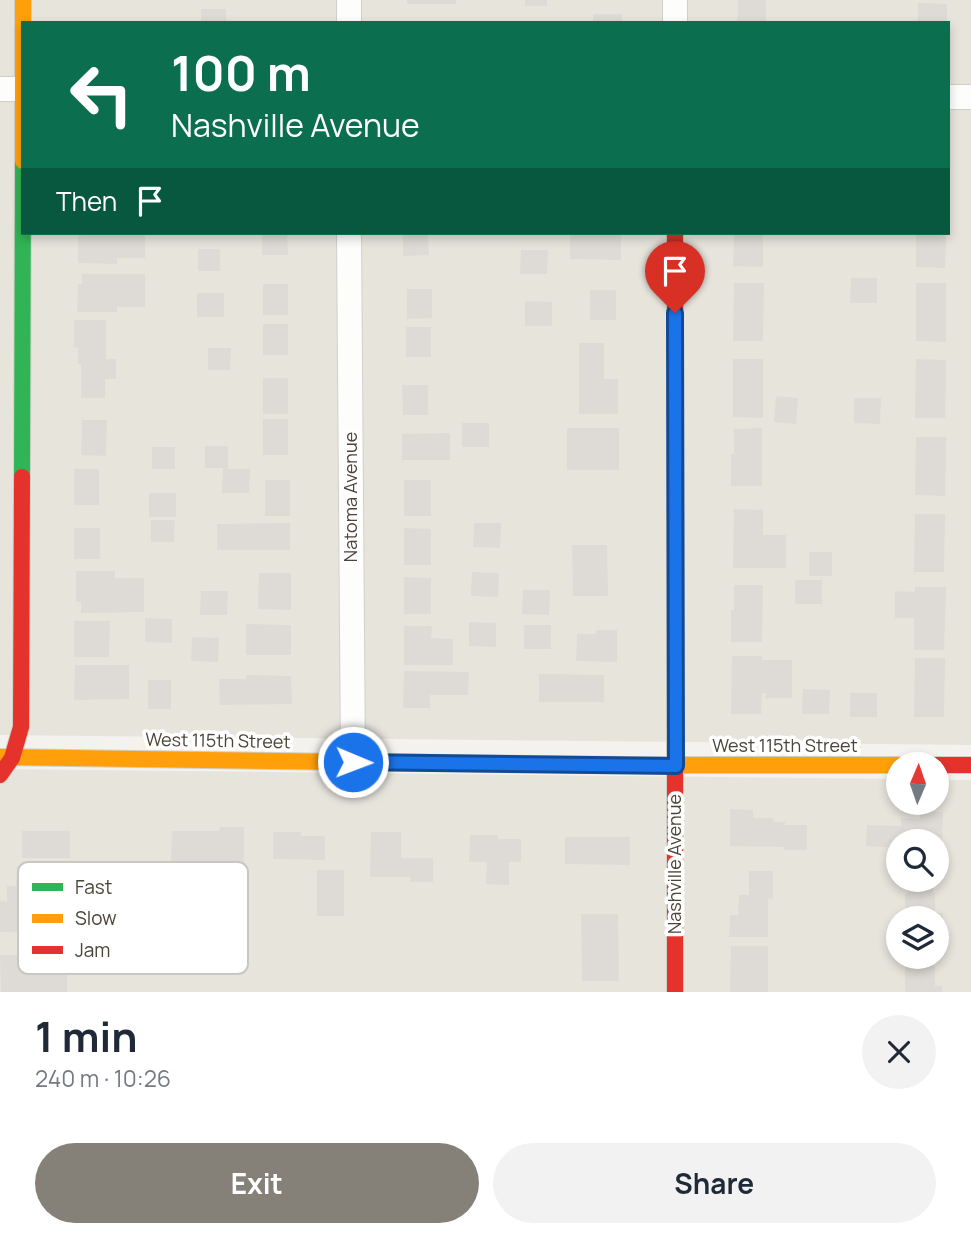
<!DOCTYPE html>
<meta charset="utf-8">
<style>
:root{--surface:#fff;--page:#f2f2f3;--text:#1f2937;--muted:#747a83;--accent:#868178}
body{margin:0;font-family:Manrope,sans-serif;background:var(--page);color:var(--text);height:100vh;display:flex;flex-direction:column;font-size:26px;white-space:nowrap}
*{box-sizing:border-box;margin:0}
p{font-size:23px;color:var(--muted)}
.icon{flex:none;width:38px;height:38px;fill:none;stroke:currentColor;stroke-width:2;stroke-linecap:round;stroke-linejoin:round}
.map{position:relative;height:992px;overflow:hidden}
.sheet{display:flex;flex-direction:column;background:var(--surface);flex:1}
.sheet>*{flex:none}
.guide{position:absolute;left:21px;top:21px;width:929px;height:214px;border-radius:0px;box-shadow:0 4px 10px #0003;background:#0b6e4f;color:#fff;overflow:hidden}
.needle{width:46px;rotate:2deg}
.buttons{position:absolute;left:886px;top:752px;display:grid;gap:14px}
.buttons a{display:grid;place-items:center;width:63px;height:63px;border-radius:50%;background:var(--surface);box-shadow:0 4px 10px #0003;font-size:35px}
.pin{position:absolute;display:grid;place-items:center;width:60px;height:60px;color:#fff;margin:-72px -30px;border-radius:50% 50% 50% 0;rotate:-45deg;box-shadow:0 0 7px #0007}
.pin .icon{rotate:45deg}
.me{position:absolute;width:77px;margin:-38px;rotate:91deg;stroke-linejoin:round;filter:drop-shadow(0 0 5px #0008)}
.turn{display:flex;align-items:center;gap:24px;height:147px;padding:0 35px;font-size:32px}
.turn .icon{width:91px;height:91px;stroke-width:2.5}
.turn b{display:block;font-size:49px;line-height:60px}
.then{display:flex;align-items:center;height:66px;padding:0 35px;background:#0003;gap:14px;font-size:26px}
.round{display:grid;place-items:center;flex:none;width:74px;height:74px;border-radius:37px;background:var(--page)}
.summary{display:flex;align-items:center;justify-content:space-between;height:119px;padding:0 35px}
h1{font-size:42px;font-weight:700;line-height:52px}
.primary-button{display:flex;gap:14px;margin-top:auto;padding:14px 35px}
.primary-button a{flex:1;height:80px;border-radius:42px;background:var(--accent);color:#fff;font-size:28px;font-weight:700;line-height:80px;text-align:center}
.primary-button a+a{background:var(--page);color:var(--text)}
.map>svg:first-child{display:block}
.residential{fill:#e7e4dc;fill-rule:evenodd}
.building{fill:#dedbd6}
.lines{fill:none;stroke-linecap:round;stroke-linejoin:round}
.street-casing{stroke:#d2d0cb;stroke-width:26}
.fast-casing{stroke:#d3cfc5;stroke-width:18}
.slow-casing{stroke:#d3cfc5;stroke-width:18}
.jam-casing{stroke:#d3cfc5;stroke-width:18}
.street{stroke:#fdfdfc;stroke-width:24}
.fast{stroke:#30b455;stroke-width:16}
.slow{stroke:#ff9f0a;stroke-width:16}
.jam{stroke:#e5322d;stroke-width:16}
.route-casing{stroke:#114b97;stroke-width:18}
.route{stroke:#1a73e8;stroke-width:12}
.labels{text-anchor:middle;stroke-width:7;stroke-linejoin:round;paint-order:stroke}
.street-label{font-size:18px;fill:#4b4439;stroke:#fff}
.key{fill:#fff;stroke:#c9c7c4;stroke-width:2}
.key-label{font-size:19px;fill:#4b4439}
</style>
<div class="map">
<svg width="971" height="992" viewBox="0 0 971 992">
<rect width="100%" height="100%" fill="#f4f2ee"/>
<path class="residential" d="M0 0H971V745L0 735ZM23 23H948V233H23Z
M0 769 898 779V803H936V780H971V992H0ZM898 842H936V880H898ZM898 919H936V957H898Z"/>
<path class="building" d="M407 0H456V4H407Z
M525 0H547V6H525Z
M738 0H766V23H737Z
M918 3 947 4V23H918Z
M201 9H226V23H201Z
M593 14H622V23H593Z
M82 233H145V258H117V264L78 263V236L82 235Z
M262 233H287L288 255H262Z
M403 233H428L429 255 403 256Z
M570 233H621V260L570 259Z
M734 233H763V267L733 266Z
M916 233H946L945 268 916 267Z
M198 249H220V271H198Z
M521 250H548L547 274H520Z
M82 274H145V307H117V312H77L78 284H82Z
M851 278H877V303H850Z
M734 283H764L763 341H733Z
M916 283H946V342L916 341Z
M263 284H288V315H263Z
M407 289H432V318L407 319Z
M590 290H616V320H590Z
M197 293H224V317H197Z
M525 301 552 302V326H525Z
M74 320H106V359H116V379H105V398H81V364H78V347L74 348Z
M263 324H288V355H263Z
M406 327H431V357H406Z
M579 343H604V379H618V414H579Z
M208 348H231L230 370H208Z
M733 359H763V418L733 417Z
M916 359 946 360 945 418H915Z
M263 378H288V414H263Z
M402 385H428V415H403Z
M776 396 798 398 796 424 774 422Z
M854 398H881L880 424 854 423Z
M263 419H288V455H263Z
M82 420H107L106 456 81 455Z
M462 423H489V447H462Z
M567 428H619V470H567Z
M762 428V486H731V454H734V429Z
M450 433V460H402V434Z
M916 437H946L945 496 915 495Z
M205 446H228V469H250L249 493H222L223 468H205Z
M152 447H175V469H152Z
M74 469H99V505H74Z
M265 480H290V516H265Z
M404 480H431V516H404Z
M149 493H176V517H149Z
M734 509 763 510V535H786V568H733Z
M915 514H945L944 572H914Z
M151 520H175L174 542H151Z
M290 523V550H217V524Z
M474 523H501L500 548 473 547Z
M74 528H100V559H74Z
M404 528 431 529V565H404Z
M572 545H607L608 596H573Z
M809 552H832V576H809Z
M76 571H115V578H144V612L81 613V602H76Z
M472 572 499 573 498 597 471 596Z
M259 573H291V610L258 609Z
M404 577 431 578V614H404Z
M795 580H822V604H795Z
M734 585H763L762 642H731V610H734Z
M915 587H946L944 650H914V618H895V591L915 592Z
M523 590H550L549 615 522 614Z
M201 591H228L227 615H200Z
M145 618 172 619V643L145 642Z
M74 621H110L109 657H74Z
M469 622 496 623V647L469 646Z
M246 624 291 625V655H246Z
M524 625H551V649H524Z
M404 626H432L431 638 453 639V665H404Z
M596 630H617V662L576 661 577 634H596Z
M192 637 219 638 218 662 191 661Z
M732 656H762V660H792V698H765L766 693H762L761 714H731Z
M915 658H945L944 717H914Z
M75 665H129V699L74 700Z
M404 671 469 672 468 695H430V708H403Z
M539 674 604 675V702H539Z
M246 675 291 676 292 704 220 705 219 679H246Z
M148 680H171V709H148Z
M803 689 830 690 829 714H802Z
M850 693H877V717H850Z
M730 809 753 810V818H773V822H785V825H807V850H784V847L730 846Z
M920 811 943 812 942 849H936V842H898V848L866 846 867 825 901 826V818L920 819Z
M220 827H244V866H224V876L206 880 186 876V861H171L172 831H219Z
M22 831H70V858H22Z
M273 832H301V836H325V860L273 859Z
M371 832H401V858H433V882H410V877H370Z
M470 835H498V839H521V862H509V885L486 884 487 862H469Z
M565 837H630V865L565 864Z
M17 866H42V888L34 887V900L54 901V933L0 932V901L7 902V886H16Z
M317 870H344V916H317Z
M749 871H773V898L768 899V937H729L730 915H738L739 895H749Z
M907 880H933V893H935V913H943L942 936H936V919H905V894H907Z
M581 914H618L619 981H582Z
M731 946H768V992H730Z
M0 955H36V970H67V992H1Z
M905 966H935V986H942V992H905Z"/>
<g class="lines">
<defs>
<path id="street" d="M675 0V23
M349 23V0
M0 89H23
M948 97H971
M349 233 353 762"/>
<path id="fast" d="M675 353V686
M22 477 23 161
M349 762 628 765"/>
<path id="slow" d="M23 161V0
M0 757 349 762
M628 765H898"/>
<path id="jam" d="M675 233V353
M675 686V992
M936 765H971
M0 775 12 758 21 727 22 477"/>
</defs>
<use href="#street" class="street-casing"/>
<use href="#fast" class="fast-casing"/>
<use href="#slow" class="slow-casing"/>
<use href="#jam" class="jam-casing"/>
<use href="#street" class="street"/>
<use href="#fast" class="fast"/>
<use href="#slow" class="slow"/>
<use href="#jam" class="jam"/>
</g>
<g class="lines">
<defs>
<path id="route" d="M353 762 676 766 675 313"/>
</defs>
<use href="#route" class="route-casing"/>
<use href="#route" class="route"/>
</g>
<g class="labels">
<g class="street-label">
<text transform="translate(351 497) rotate(-90)" y="6">Natoma Avenue</text>
<text transform="translate(218 741) rotate(1)" y="6">West 115th Street</text>
<text x="785" y="752">West 115th Street</text>
<text transform="translate(675 864) rotate(-90)" y="6">Nashville Avenue</text>
</g>
</g>
<rect x="18" y="862" width="230" height="112" rx="10" class="key"/>
<rect x="32" y="883" width="31" height="8" fill="#30b455"/>
<rect x="32" y="914" width="31" height="9" fill="#ff9f0a"/>
<rect x="32" y="946" width="31" height="8" fill="#e5322d"/>
<g class="key-label">
<text x="75" y="894">Fast</text>
<text x="75" y="925">Slow</text>
<text x="75" y="957">Jam</text>
</g>
</svg>
<div class="buttons">
<a><svg class="needle" viewBox="-14 -14 28 28"><path d="M0-13l5 13h-10z" fill="#e53935"/><path d="M0 13l5-13h-10z" fill="#747a83"/></svg></a>
<a><svg class="icon" aria-label="search" viewBox="0 0 24 24"><circle cx="10" cy="10" r="6"/><path d="M15 15l6 6"/></svg></a>
<a><svg class="icon" aria-label="layers" viewBox="0 0 24 24"><path d="M12 4l9 5-9 5-9-5zM3 14l9 5 9-5"/></svg></a>
</div>
<div class="pin" style="left:675px;top:313px;background:#d93025"><svg class="icon" aria-label="arrive" viewBox="0 0 24 24"><path d="M6 21V4h12l-3 4 3 4H6"/></svg></div>
<svg class="me" style="left:353px;top:762px" viewBox="-20 -20 40 40"><circle r="17" fill="#1a73e8" stroke="#fff" stroke-width="3"/><path d="M0-11L8 9 0 5-8 9z" fill="#fff"/></svg>
<div class="guide">
<div class="turn"><svg class="icon" aria-label="left" viewBox="0 0 24 24"><path d="M17 20v-9H6M10 6l-5 5 5 5"/></svg><div><b>100 m</b>Nashville Avenue</div></div>
<div class="then">Then<svg class="icon" aria-label="arrive" viewBox="0 0 24 24"><path d="M6 21V4h12l-3 4 3 4H6"/></svg></div>
</div>
</div>
<section class="sheet">
<div class="summary"><div><h1>1 min</h1><p>240 m · 10:26</p></div><a class="round"><svg class="icon" aria-label="close" viewBox="0 0 24 24"><path d="M6 6l12 12M18 6L6 18"/></svg></a></div>
<div class="primary-button"><a>Exit</a><a>Share</a></div>
</section>
